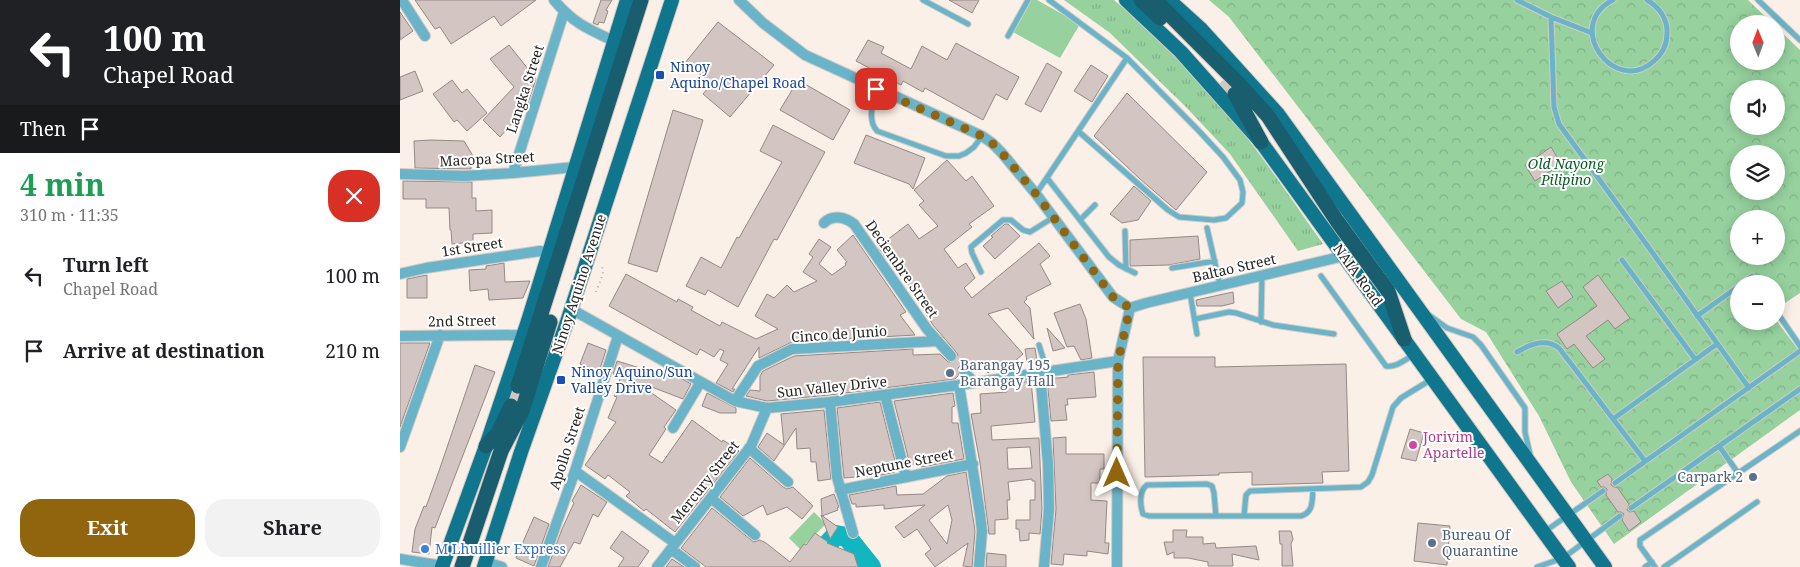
<!DOCTYPE html>
<meta charset="utf-8">
<style>
:root{--surface:#fff;--page:#f2f2f2;--text:#202124;--muted:#757577;--accent:#90650d}
body{margin:0;font-family:"Noto Serif",serif;background:var(--page);color:var(--text);height:100vh;display:flex;flex-direction:column;font-size:19px;white-space:nowrap}
*{box-sizing:border-box;margin:0}
p{font-size:16px;color:var(--muted)}
.icon{flex:none;width:28px;height:28px;fill:none;stroke:currentColor;stroke-width:2;stroke-linecap:round;stroke-linejoin:round}
.map{position:relative;flex:1;overflow:hidden}
.panel{display:flex;flex-direction:column;background:var(--surface);width:400px}
.panel>*{flex:none}
.hud{background:#202124;color:#fff;overflow:hidden}
.needle{width:32px;rotate:359deg}
.buttons{position:absolute;left:1330px;top:15px;display:grid;gap:10px}
.buttons a{display:grid;place-items:center;width:55px;height:55px;border-radius:50%;background:var(--surface);box-shadow:0 2px 12px #0003;font-size:25px}
.pin{position:absolute;display:grid;place-items:center;width:42px;height:42px;color:#fff;margin:-21px;border-radius:10px;box-shadow:0 2px 8px #0006}
.me{position:absolute;width:55px;margin:-28px;rotate:0deg;stroke-linejoin:round;filter:drop-shadow(0 0 4px #0008)}
.turn{display:flex;align-items:center;gap:18px;height:105px;padding:0 20px;font-size:22px}
.turn .icon{width:65px;height:65px;stroke-width:2.5}
.turn b{display:block;font-size:35px;line-height:42px}
.then{display:flex;align-items:center;height:48px;padding:0 20px;background:#0003;gap:10px;font-size:19px}
.round{display:grid;place-items:center;flex:none;width:52px;height:52px;border-radius:20px;background:var(--page)}
.head{display:flex;align-items:center;justify-content:space-between;height:85px;padding:0 20px}
h1{font-size:30px;font-weight:700;line-height:38px;color:#1e9e55}
.cta{display:flex;gap:10px;margin-top:auto;padding:10px 20px}
.cta a{flex:1;height:58px;border-radius:20px;background:var(--accent);color:#fff;font-size:20px;font-weight:700;line-height:58px;text-align:center}
.cta a+a{background:var(--page);color:var(--text)}
ul{padding:0;list-style:none}
li{display:flex;align-items:center;gap:15px;height:75px;padding:0 20px}
li div{flex:1}
li b{display:block;font-size:19px}
li em{font-style:normal}
main{display:flex;flex:1;min-height:0}
.map>svg:first-child{display:block}
.grass{fill:url(#grass-tufts)}
.park{fill:url(#park-crowns);fill-rule:evenodd}
.garden{fill:#96d19e}
.lines{fill:none;stroke-linecap:round;stroke-linejoin:round}
.river{stroke:#12b6c0;stroke-width:20}
.building{fill:#d3c5c1;stroke:#958985;fill-rule:evenodd}
.minor-tunnel{stroke:#d1c7c0;stroke-width:10;stroke-dasharray:10 5;stroke-linecap:butt}
.motorway-tunnel{stroke:#d1c7c0;stroke-width:15;stroke-dasharray:15 8;stroke-linecap:butt}
.service-casing{stroke:#d5cbc4;stroke-width:7}
.minor-casing{stroke:#d5cbc4;stroke-width:12}
.primary-casing{stroke:#d5cbc4;stroke-width:16}
.motorway-casing{stroke:#d5cbc4;stroke-width:17}
.path{stroke:#b6ada7;stroke-width:2;stroke-dasharray:1 4;stroke-linecap:butt}
.service{stroke:#6ab4ca;stroke-width:5}
.minor{stroke:#6ab4ca;stroke-width:10}
.primary{stroke:#10768d;stroke-width:14}
.motorway{stroke:#195e6f;stroke-width:15}
.route{stroke:#90650d;stroke-width:9;stroke-dasharray:0 16.2}
.transit-dot{fill:#1a4fb4;stroke:#fff;stroke-width:2}
.service-dot{fill:#5c6f8a;stroke:#fff;stroke-width:2}
.hotel-dot{fill:#d1479c;stroke:#fff;stroke-width:2}
.shop-dot{fill:#3f7fe0;stroke:#fff;stroke-width:2}
.labels{text-anchor:middle;stroke-width:4;stroke-linejoin:round;paint-order:stroke}
.transit-label{font-size:14px;fill:#164399;stroke:#fff;text-anchor:start}
.street-label{font-size:14px;fill:#282421;stroke:#fff}
.park-label{font-size:14px;font-style:italic;fill:#075e24;stroke:#fff}
.service-label{font-size:14px;fill:#4e5e75;stroke:#fff;text-anchor:start}
.hotel-label{font-size:14px;fill:#b23c85;stroke:#fff;text-anchor:start}
.shop-label{font-size:14px;fill:#366cbe;stroke:#fff;text-anchor:start}
</style>
<main>
<section class="panel">
<div class="hud">
<div class="turn"><svg class="icon" aria-label="left" viewBox="0 0 24 24"><path d="M17 20v-9H6M10 6l-5 5 5 5"/></svg><div><b>100 m</b>Chapel Road</div></div>
<div class="then">Then<svg class="icon" aria-label="arrive" viewBox="0 0 24 24"><path d="M6 21V4h12l-3 4 3 4H6"/></svg></div>
</div>
<div class="head"><div><h1>4 min</h1><p>310 m · 11:35</p></div><a class="round" style="background:#d93025;color:#fff"><svg class="icon" aria-label="close" viewBox="0 0 24 24"><path d="M6 6l12 12M18 6L6 18"/></svg></a></div>
<ul>
<li><svg class="icon" aria-label="left" viewBox="0 0 24 24"><path d="M17 20v-9H6M10 6l-5 5 5 5"/></svg><div><b>Turn left</b><p>Chapel Road</p></div><em>100 m</em></li>
<li><svg class="icon" aria-label="arrive" viewBox="0 0 24 24"><path d="M6 21V4h12l-3 4 3 4H6"/></svg><div><b>Arrive at destination</b></div><em>210 m</em></li>
</ul>
<div class="cta"><a>Exit</a><a>Share</a></div>
</section>
<div class="map">
<svg width="1400" height="567" viewBox="0 0 1400 567">
<defs>
<pattern id="grass-tufts" width="24" height="20" patternUnits="userSpaceOnUse" patternTransform="scale(1.25)"><rect width="24" height="20" fill="#96d19e"/><path d="M3 7l-1-3M5 7V3M7 7l1-3M15 17l-1-3M17 17v-4M19 17l1-3" fill="none" stroke="#81b388"/></pattern>
<pattern id="park-crowns" width="20" height="18" patternUnits="userSpaceOnUse" patternTransform="scale(1.25)"><rect width="20" height="18" fill="#96d19e"/><path d="M2 6a3 3 0 1 1 6 0M12 15a3 3 0 1 1 6 0" fill="none" stroke="#81b388"/></pattern>
</defs>
<rect width="100%" height="100%" fill="#fbf0e8"/>
<path class="grass" d="M664 0H714C763 42 809 88 848 139 874 173 898 209 923 244L898 251 830 154 787 108 710 33Z"/>
<path class="park" d="M809 0H1348L1373 24H1339V61H1376V27L1400 50V293L1376 309V284H1339V321L1376 320 1400 352V410L1214 544 1171 482 1139 416 1086 332 1061 319 829 17ZM1339 89H1376V126H1339ZM1339 154H1376V191H1339ZM1339 219H1376V256H1339Z"/>
<path class="garden" d="M631 0H637L680 24 660 58 613 32Z
M414 512 426 524 400 549 389 538Z"/>
<g class="lines">
<path class="river" d="M411 567 424 548 436 535 447 537 471 567"/>
</g>
<path class="building" d="M15 0H136L101 26 94 16 51 44 40 27 35 29Z
M201 0H212L206 10 208 11 204 23 199 22 198 25 193 23Z
M549 0H579L572 13Z
M0 12 13 31 0 40Z
M318 22 374 65 330 117 303 94 312 83 285 63Z
M468 40 484 47 481 53 511 69 522 46 547 60 556 43 619 77 607 100 596 94 583 120 525 88 523 92 503 81 501 85 456 61Z
M109 45 136 79 127 106 100 137 83 120 114 87 90 59Z
M647 63 662 72 641 112 625 104Z
M691 65 708 76 692 102 674 91Z
M15 71 23 91 0 100V77Z
M52 80 62 93 67 89 87 113 67 131 57 120 54 122 33 94Z
M398 80 450 110 433 140 380 110Z
M727 93 807 172 776 210 740 179 694 136Z
M273 110 303 120 257 272 228 263Z
M373 125 425 152 377 240 374 239 338 307 308 290 305 295 286 286 301 257 321 268 337 237 339 238 382 162 360 151Z
M466 135 525 158 513 189 509 184 454 163Z
M31 140 64 141 73 156V165H71V169L15 168 14 141Z
M1151 147 1161 164 1135 181 1125 165Z
M547 160 566 181 572 176 594 206 569 224 572 227 544 249 558 268 566 263 575 278 564 288 572 298 639 243 650 256 640 264 651 284 626 297 627 299 624 302 630 308 634 339 608 308 588 314 623 354 608 367 603 360 588 373 576 360 569 367 562 364 558 368 559 375 555 379 429 395 367 401 346 396 350 390 360 391V376L363 371 394 356 513 349V355L540 354 548 362 556 361 558 355 556 352 533 325 499 270 497 271 488 257 486 258 478 247 508 224 519 239 538 226 519 205 524 201 514 190Z
M3 181 72 182V198H76V211L92 210V233L73 234V242L52 244 51 230H50L49 208H26V199H3Z
M734 186 751 201 738 220 722 223 710 214Z
M605 224H608L620 236 595 259 583 246 593 237 591 236Z
M453 235 506 312 500 315 515 335 392 342 359 358V347L332 389H335L333 392 316 383 328 364 320 360 324 351 320 349 314 357 300 349 297 355 209 306 226 274 277 302 278 299 293 307 291 310 320 326 322 322 356 339 378 329 355 316 367 294 374 298 387 285 394 292 417 281 403 272 413 257 409 254 419 239 431 247 419 264 432 275 446 265 445 263 447 262 437 250Z
M798 236 800 259 769 265 730 266V240Z
M104 263 105 282 130 281 123 298 89 300 88 289 70 291 69 270 86 269V266Z
M27 275V298H7V279Z
M1198 275 1230 318 1215 329 1208 320 1186 336 1205 359 1193 368 1174 344 1167 349 1157 334 1197 306 1183 287Z
M1162 281 1173 297 1158 308 1146 291Z
M833 292 834 303 822 306H797L796 300Z
M680 304 686 319 692 358 681 360 674 346 667 347 654 313Z
M647 328 665 348 653 351Z
M0 343H30L0 427Z
M188 343 206 350 199 372 180 364Z
M635 348 637 361 627 362 625 349Z
M743 357H815V367L946 364 949 471 922 472 923 483 852 485V472L819 473V475L745 477Z
M217 361 263 375 267 370 291 384 283 399 244 384 243 387 276 410 264 427 266 429 249 455 262 463 292 420 322 442 323 440 339 451 275 532 246 509 244 511 226 496 230 492 208 475 205 479 185 465 216 422 208 418 217 397 214 396 221 376 213 374Z
M75 365 95 372 35 528 32 527 29 554 12 552 15 529 24 506 26 507 40 468Z
M694 372 696 397 667 399 668 405H665L667 420 651 421 647 379 668 377V375Z
M631 381 635 422 591 426 592 440 639 438 642 509 640 534 629 533V540L620 541 619 529H616V520H630V500H635V481H632V479L608 482 610 500H607L608 519 595 520V534H589L580 463 571 414 581 413 580 394 607 392 606 385ZM630 447 632 468 608 469 607 448Z
M307 393 336 408V413H320L302 406Z
M553 393 555 406 552 407V423H558L564 459 521 467 520 462 510 465 494 401Z
M480 402 497 469 495 470V472L481 475 444 478 437 408Z
M424 410 431 479 418 481 416 462H411L410 448 397 449 396 428 374 461 358 447 367 433 384 445 381 414Z
M1010 429 1024 433 1016 461 1001 458Z
M666 437V454H704V469H700V483H691V500L707 501 705 543H709L708 554 687 551V556L664 554 663 565 651 564 656 509 653 438Z
M350 458 383 487 387 489 393 487 413 506 402 519 387 507 367 515 363 505 343 516 320 497Z
M566 472 575 531 572 567 563 566 568 543 535 567 525 554 531 549 517 529 504 538 495 527 525 505 484 509V505L456 507V504H452L449 495 496 486 497 495 523 494 547 476ZM548 505 552 520 547 544 529 520Z
M1208 474 1212 479 1211 485 1214 487H1217L1229 504 1227 510 1230 512 1234 511 1241 522 1229 531 1222 520 1224 514 1221 512H1218L1206 495 1207 489 1204 487H1201L1197 481Z
M181 485 207 502 198 517 193 514 180 544 174 542 160 567H148L162 529 174 503 172 501Z
M434 494 439 507 437 508 438 510 422 516 421 499Z
M312 508 351 540 354 542 360 540 366 543 390 562 404 544 406 545 415 533 428 542 427 543 454 554 458 567H306L281 548Z
M421 515 438 527 430 539Z
M134 517 149 524 134 566 116 558Z
M1018 523 1050 526 1047 565 1014 561Z
M773 530H787L786 537H803V544L815 543 816 548 856 546 859 560 832 554 833 566H808V562L788 558H774V552L767 555 764 542H773Z
M222 531 249 551 238 567H218L224 558 210 548Z
M879 531H891L893 539 891 544 893 566H882V544H880Z
M587 553 606 555V567H586Z
M272 559 284 567H266Z"/>
<g class="lines">
<path class="minor-tunnel" d="M551 356 564 371"/>
<path class="motorway-tunnel" d="M822 81 835 94
M111 406 118 386"/>
<defs>
<path id="service" d="M523 0 568 24
M649 0 727 58 799 131 823 157 840 180 843 192 842 203 826 218 814 220 779 217 768 210 678 131
M1117 0 1151 17 1192 33
M1213 0C1163 25 1214 97 1254 61 1262 54 1267 45 1267 34 1268 19 1259 7 1247 0
M1358 0 1400 40
M1151 17 1154 107 1159 124 1252 252 1349 388
M608 36 628 0
M476 89C473 102 467 120 477 131L546 156H559L566 153 574 147 582 136
M647 178 709 257 719 265 735 273
M636 194 727 58
M680 220 695 205
M807 228 820 285
M725 231 726 269
M1222 260 1295 359
M772 268 815 261
M581 272 572 253 571 247 603 220H611L623 230 630 232 654 217
M921 276 986 366C996 368 1006 359 1015 354
M1341 284 1352 276 1358 284
M790 293 797 334
M1376 311 1400 346
M1029 315 1047 328 1073 337 1081 345 1125 408V432L1130 454
M1297 316 1339 286
M795 319 829 312 836 313 873 325 934 334
M861 322 862 276
M639 345 647 371
M1117 352C1130 344 1146 338 1159 348L1245 461
M1213 419 1317 344
M1319 446 1338 473
M1215 483 1400 351
M1231 508 1400 389
M816 516 814 493 812 486 807 484 747 485C739 491 740 505 743 514L749 516H901C914 512 912 500 913 489
M844 516 846 495 850 491 961 487 968 482 972 475 993 407 1001 398 1032 379
M1144 532 1203 491
M1137 567 1163 558 1220 516
M1245 567 1252 562
M1255 567 1240 546V540L1400 431
M1264 567 1357 502"/>
<path id="minor" d="M2 0 25 36
M154 0C173 23 188 29 214 41
M339 0 363 23 405 55 582 136 592 143 601 152 636 194 713 297 730 308
M113 173 164 12
M0 174 64 176 113 173 175 167
M424 223C432 214 445 217 454 224L527 329 551 356
M0 274 26 268 140 251 149 253
M730 308 746 303 944 256
M171 309 335 401 367 408 430 402 559 385 718 361
M0 336 124 335
M564 371 574 383
M640 372 648 464 649 509 644 567
M559 385 580 514 582 531 579 567
M485 395 506 477
M335 401 358 366 392 349 538 341
M430 402 437 477 453 533
M273 428 300 383
M0 447 40 335
M349 448 388 482
M175 471 275 543
M440 490 573 464
M311 498 355 535
M271 549 295 567
M0 559 43 566
M86 562 102 567
M141 567 175 471 218 336
M257 567 351 446 367 408
M717 567 718 361 730 308"/>
<path id="primary" d="M726 0 781 52 861 142 1169 567
M769 0 801 29 878 114 1205 567
M42 567 86 446 128 321 227 0
M84 567 121 452 168 319 272 0"/>
<path id="motorway" d="M741 0 760 18
M755 0 840 85 868 116 937 221 988 291 1004 339
M835 94 861 142
M118 386 241 0
M86 446 98 433 111 406
M62 567 101 451 122 411 150 322"/>
</defs>
<use href="#service" class="service-casing"/>
<use href="#minor" class="minor-casing"/>
<use href="#primary" class="primary-casing"/>
<use href="#motorway" class="motorway-casing"/>
<path class="path" d="M196 292 203 274 202 266"/>
<use href="#service" class="service"/>
<use href="#minor" class="minor"/>
<use href="#primary" class="primary"/>
<use href="#motorway" class="motorway"/>
</g>
<g class="lines">
<path class="route" d="M476 89 582 136 592 143 601 152 636 194 713 297 730 308 718 361 717 473"/>
</g>
<g class="transit-dot">
<rect x="255" y="70" width="10" height="10" rx="2.5"/>
<rect x="156" y="375" width="10" height="10" rx="2.5"/>
</g>
<g class="service-dot">
<circle cx="550" cy="373" r="5"/>
<circle cx="1353" cy="477" r="5"/>
<circle cx="1032" cy="543" r="5"/>
</g>
<circle class="hotel-dot" cx="1013" cy="445" r="5"/>
<circle class="shop-dot" cx="25" cy="549" r="5"/>
<g class="labels">
<g class="transit-label">
<text x="270" y="72">Ninoy<tspan x="270" dy="16">Aquino/Chapel Road</tspan></text>
<text x="171" y="377">Ninoy Aquino/Sun<tspan x="171" dy="16">Valley Drive</tspan></text>
</g>
<g class="street-label">
<text transform="translate(125 89) rotate(-72)" y="5">Langka Street</text>
<text transform="translate(87 159) rotate(-3)" y="5">Macopa Street</text>
<text transform="translate(72 247) rotate(-9)" y="5">1st Street</text>
<text transform="translate(834 268) rotate(-13)" y="5">Baltao Street</text>
<text transform="translate(502 269) rotate(55)" y="5">Deciembre Street</text>
<text transform="translate(958 275) rotate(54)" y="5">NAIA Road</text>
<text transform="translate(179 284) rotate(-72)" y="5">Ninoy Aquino Avenue</text>
<text transform="translate(62 321) rotate(-1)" y="5">2nd Street</text>
<text transform="translate(439 334) rotate(-4)" y="5">Cinco de Junio</text>
<text transform="translate(432 387) rotate(-6)" y="5">Sun Valley Drive</text>
<text transform="translate(167 448) rotate(-72)" y="5">Apollo Street</text>
<text transform="translate(504 463) rotate(-11)" y="5">Neptune Street</text>
<text transform="translate(305 482) rotate(-52)" y="5">Mercury Street</text>
</g>
<g class="park-label">
<text x="1166" y="169">Old Nayong<tspan x="1166" dy="16">Pilipino</tspan></text>
</g>
<g class="service-label">
<text x="560" y="370">Barangay 195<tspan x="560" dy="16">Barangay Hall</tspan></text>
<text x="1343" y="482" text-anchor="end">Carpark 2</text>
<text x="1042" y="540">Bureau Of<tspan x="1042" dy="16">Quarantine</tspan></text>
</g>
<g class="hotel-label">
<text x="1023" y="442">Jorivim<tspan x="1023" dy="16">Apartelle</tspan></text>
</g>
<g class="shop-label">
<text x="35" y="554">M Lhuillier Express</text>
</g>
</g>
</svg>
<div class="buttons">
<a><svg class="needle" viewBox="-14 -14 28 28"><path d="M0-13l5 13h-10z" fill="#e53935"/><path d="M0 13l5-13h-10z" fill="#757577"/></svg></a>
<a><svg class="icon" aria-label="sound" viewBox="0 0 24 24"><path d="M4 9h4l5-4v14l-5-4H4zM17 9q2 3 0 6"/></svg></a>
<a><svg class="icon" aria-label="layers" viewBox="0 0 24 24"><path d="M12 4l9 5-9 5-9-5zM3 14l9 5 9-5"/></svg></a>
<a>+</a>
<a>−</a>
</div>
<div class="pin" style="left:476px;top:89px;background:#d93025"><svg class="icon" aria-label="arrive" viewBox="0 0 24 24"><path d="M6 21V4h12l-3 4 3 4H6"/></svg></div>
<svg class="me" style="left:717px;top:473px" viewBox="-20 -20 40 40"><path d="M0-17L14 15 0 8-14 15z" fill="#90650d" stroke="#fff" stroke-width="4"/></svg>
</div>
</main>
